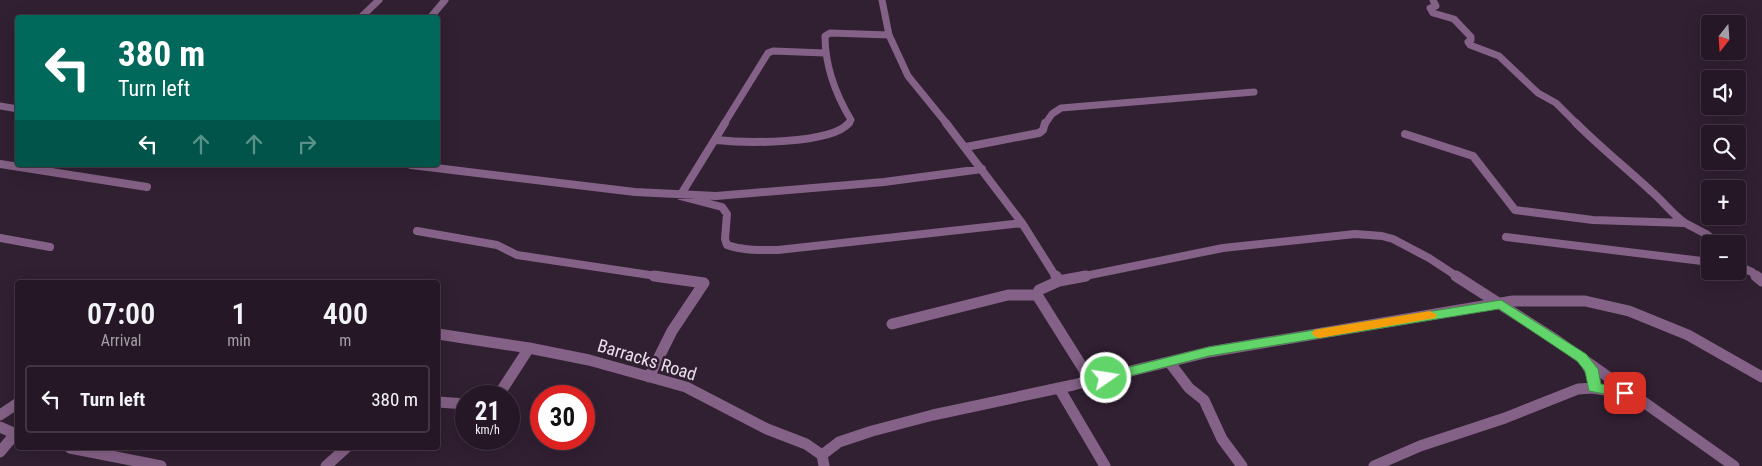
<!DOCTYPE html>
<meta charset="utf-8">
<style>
:root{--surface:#251726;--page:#312432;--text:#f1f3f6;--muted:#a39fa7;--line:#423643}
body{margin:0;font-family:"Roboto Condensed",sans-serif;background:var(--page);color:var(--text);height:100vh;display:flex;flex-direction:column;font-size:19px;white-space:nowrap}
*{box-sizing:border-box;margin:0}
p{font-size:16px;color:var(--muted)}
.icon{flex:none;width:28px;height:28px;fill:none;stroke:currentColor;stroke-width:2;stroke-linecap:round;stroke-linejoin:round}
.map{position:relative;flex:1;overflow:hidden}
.details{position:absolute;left:15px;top:280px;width:425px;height:170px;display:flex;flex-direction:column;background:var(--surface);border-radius:5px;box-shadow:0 5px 20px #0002,0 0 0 1px var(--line)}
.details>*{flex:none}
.guide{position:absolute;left:15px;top:15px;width:425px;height:152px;border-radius:5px;box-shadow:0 5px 20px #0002,0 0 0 1px var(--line);background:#00695c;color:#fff;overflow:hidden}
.needle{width:32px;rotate:197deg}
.buttons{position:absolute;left:1701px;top:15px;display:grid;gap:10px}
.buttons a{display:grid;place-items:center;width:45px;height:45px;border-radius:5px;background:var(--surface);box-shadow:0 5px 20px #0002,0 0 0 1px var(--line);font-size:25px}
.speed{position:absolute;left:455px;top:385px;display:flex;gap:10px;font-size:25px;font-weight:700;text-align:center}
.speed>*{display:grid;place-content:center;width:65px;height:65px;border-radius:50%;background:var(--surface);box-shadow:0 5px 20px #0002,0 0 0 1px var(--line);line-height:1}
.speed small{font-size:12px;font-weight:400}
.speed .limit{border:8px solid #d22;background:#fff;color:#111}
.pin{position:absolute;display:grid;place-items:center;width:42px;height:42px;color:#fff;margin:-21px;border-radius:10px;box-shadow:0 2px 8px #0006}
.me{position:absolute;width:55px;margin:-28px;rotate:77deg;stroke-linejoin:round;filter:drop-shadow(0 0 4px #0008)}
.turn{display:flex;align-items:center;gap:18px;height:105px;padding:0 20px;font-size:22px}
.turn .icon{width:65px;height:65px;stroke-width:2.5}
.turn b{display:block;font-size:35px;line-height:42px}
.lanes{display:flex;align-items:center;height:48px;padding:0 20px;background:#0003;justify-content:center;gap:25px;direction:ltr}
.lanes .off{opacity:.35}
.eta{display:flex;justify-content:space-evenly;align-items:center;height:85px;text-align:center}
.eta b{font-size:30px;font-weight:600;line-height:35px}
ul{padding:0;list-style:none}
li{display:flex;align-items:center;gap:15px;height:68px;margin:0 10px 8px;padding:0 10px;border:2px solid var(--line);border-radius:5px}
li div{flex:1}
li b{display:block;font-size:19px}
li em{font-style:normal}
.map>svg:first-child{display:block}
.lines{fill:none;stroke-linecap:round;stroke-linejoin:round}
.street-far2{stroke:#846186;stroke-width:7}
.street-far1{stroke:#846186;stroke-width:8}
.street{stroke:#846186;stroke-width:11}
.route{fill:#61d46a;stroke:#3f8a45}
.slow{fill:#f59e0b}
.labels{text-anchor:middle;stroke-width:5;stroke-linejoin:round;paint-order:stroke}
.near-street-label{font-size:18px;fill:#ebdeeb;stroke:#311f32}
</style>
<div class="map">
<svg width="1762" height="466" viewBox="0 0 1762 466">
<rect width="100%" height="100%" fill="#311f32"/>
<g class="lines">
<path class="street-far2" d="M882 0 889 35 908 76 947 124
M1433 0 1436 6 1430 8 1433 13 1454 19 1471 37V40L1468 42 1470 45 1499 56 1538 93 1556 103 1577 124
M360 18 379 0
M430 18 445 0
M0 106 18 109
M724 124 768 53 773 51 825 53
M848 124 851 120C836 95 825 65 825 36L830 33 889 35
M1045 124 1052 114 1061 108 1254 92"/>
<path class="street-far1" d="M725 123 680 196 722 207 727 214 725 239 727 245C744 251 761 250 778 250L1022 223
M946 123 1022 223 1056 277
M1576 123C1600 147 1626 168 1651 191 1663 201 1672 214 1685 223
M1405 134 1473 156 1515 210 1593 220 1685 223 1706 234 1719 244
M716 140C743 143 830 145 849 123
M966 147 1039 133 1043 130 1045 123
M0 164 147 187
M411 165 635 192 716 196 884 182 982 169
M417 231 497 245 517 255 663 277
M1506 237 1710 262
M0 238 50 247
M1738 266 1752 272 1757 277
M1080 277 1223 248 1355 234 1382 236 1393 239 1429 258 1458 277"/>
<path class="street" d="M1056 276 1059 281 1039 290 1037 295 1091 381
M1456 276 1556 340 1734 466
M1756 276 1762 281
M1059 281 1086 276
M892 324 1008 295H1037
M438 334 529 348 589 360 686 387 767 429 806 444 822 455 824 466
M1170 363 1189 388 1204 400 1222 439 1242 466
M1586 363 1592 375 1593 388
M649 377 672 331 704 283 654 276
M1059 388 1105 466
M498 396 529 348
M438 402 466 404
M0 415 18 403
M0 427 18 435
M70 448 161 466
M0 452 15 434
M822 455 839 442 872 431 933 415 1073 385 1209 352 1513 301H1585L1629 311 1688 335 1762 377
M326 466 346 448
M1374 466 1420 446 1505 418 1578 389 1593 388 1629 394"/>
</g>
<path class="route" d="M1501 300 1586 354 1598 369 1601 384 1630 389 1632 393 1630 396 1625 398 1589 391 1585 371 1577 361 1499 309 1209 356 1106 382 1101 381 1099 378 1101 374 1106 373 1209 347Z"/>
<path class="slow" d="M1430 311 1437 315 1435 318 1319 338 1314 336 1312 333 1314 330 1319 329Z"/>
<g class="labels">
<g class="near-street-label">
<text transform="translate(647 360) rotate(17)" y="6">Barracks Road</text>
</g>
</g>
</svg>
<div class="buttons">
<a><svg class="needle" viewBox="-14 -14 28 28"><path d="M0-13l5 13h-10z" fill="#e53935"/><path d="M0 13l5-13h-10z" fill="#a39fa7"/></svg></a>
<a><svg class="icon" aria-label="sound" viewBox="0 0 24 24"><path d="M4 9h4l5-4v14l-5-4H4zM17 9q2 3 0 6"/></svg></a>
<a><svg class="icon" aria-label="search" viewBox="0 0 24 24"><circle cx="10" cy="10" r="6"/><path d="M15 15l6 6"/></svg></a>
<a>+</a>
<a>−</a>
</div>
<div class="speed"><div>21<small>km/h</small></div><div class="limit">30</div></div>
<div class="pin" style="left:1625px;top:393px;background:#d93025"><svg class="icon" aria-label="arrive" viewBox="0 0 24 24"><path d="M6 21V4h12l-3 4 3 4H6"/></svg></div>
<svg class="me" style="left:1106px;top:378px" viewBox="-20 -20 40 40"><circle r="17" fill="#61d46a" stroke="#fff" stroke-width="3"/><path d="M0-11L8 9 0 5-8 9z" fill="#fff"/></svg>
<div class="guide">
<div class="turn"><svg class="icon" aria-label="left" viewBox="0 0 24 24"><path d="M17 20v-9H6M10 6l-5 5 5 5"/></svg><div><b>380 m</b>Turn left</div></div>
<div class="lanes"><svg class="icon" aria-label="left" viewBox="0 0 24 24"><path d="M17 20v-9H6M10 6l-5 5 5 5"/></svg><svg class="icon off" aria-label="ahead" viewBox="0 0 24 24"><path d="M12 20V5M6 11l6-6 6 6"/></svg><svg class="icon off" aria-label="ahead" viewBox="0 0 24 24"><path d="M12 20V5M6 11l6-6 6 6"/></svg><svg class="icon off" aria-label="right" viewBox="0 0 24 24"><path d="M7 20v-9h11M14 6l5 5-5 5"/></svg></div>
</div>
<section class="details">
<div class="eta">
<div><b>07:00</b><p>Arrival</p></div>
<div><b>1</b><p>min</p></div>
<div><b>400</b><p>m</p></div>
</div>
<ul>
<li><svg class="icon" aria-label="left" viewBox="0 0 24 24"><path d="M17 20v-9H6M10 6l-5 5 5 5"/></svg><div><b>Turn left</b></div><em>380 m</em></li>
</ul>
</section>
</div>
